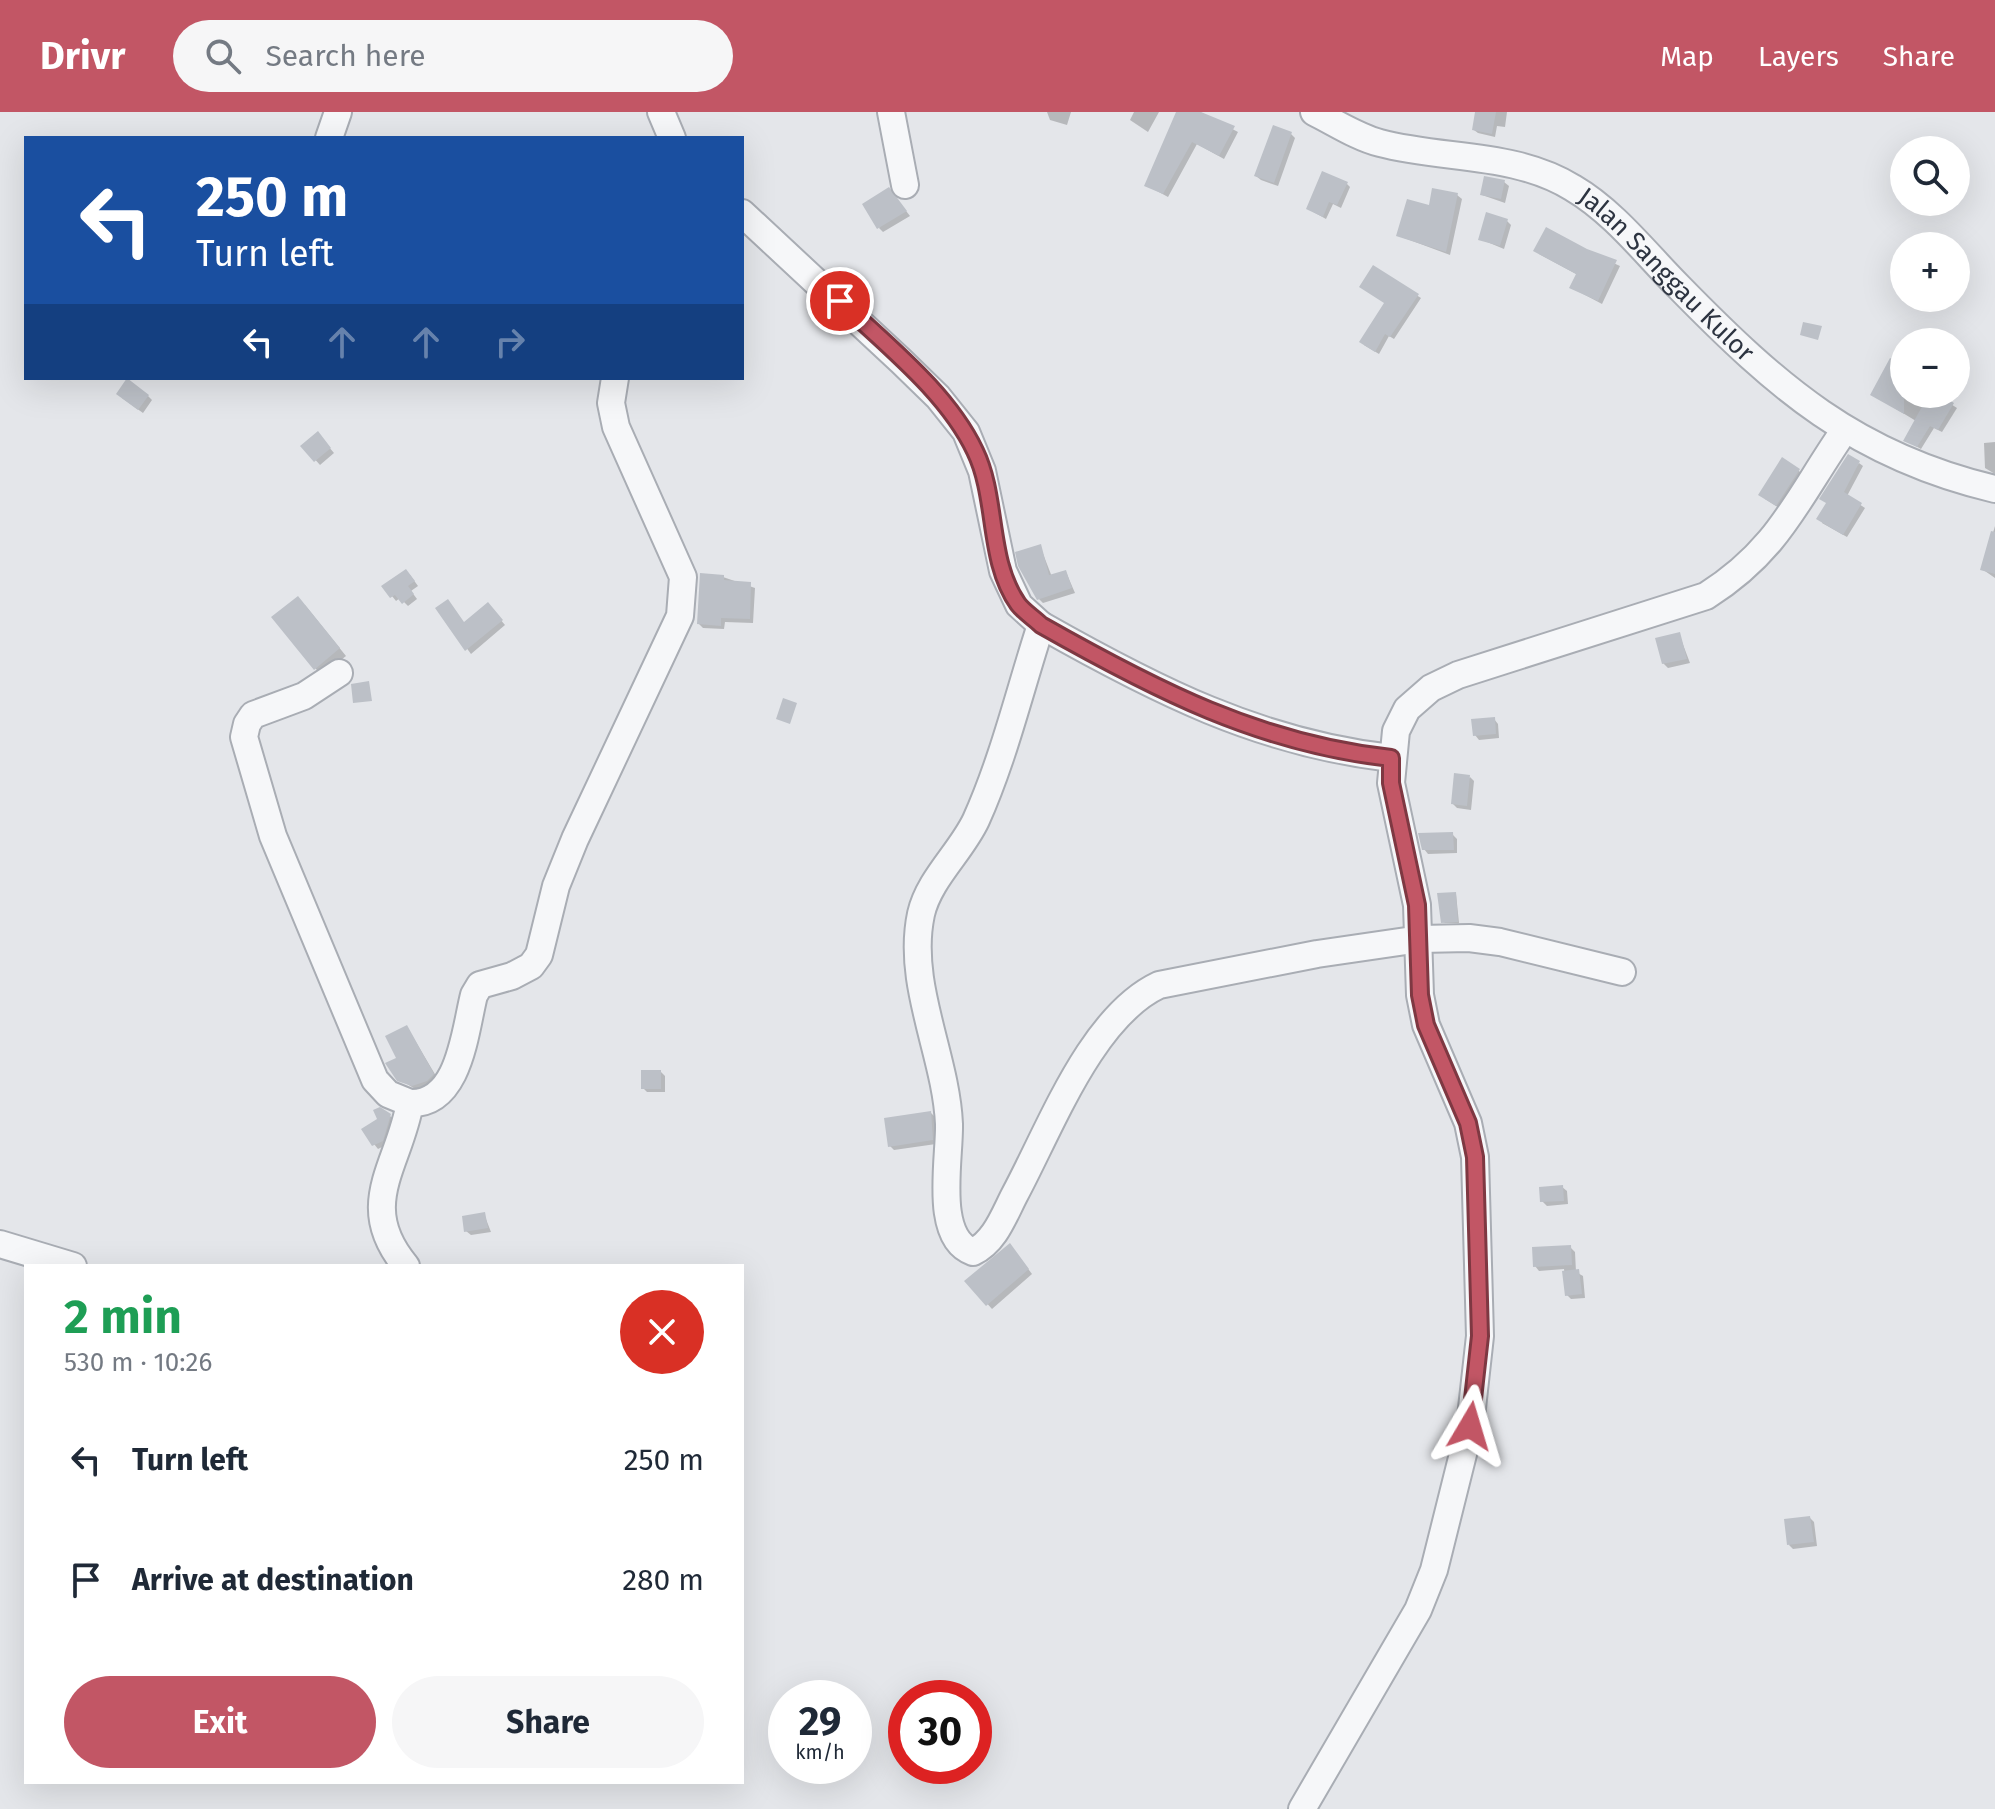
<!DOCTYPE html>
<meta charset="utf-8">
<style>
:root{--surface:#fff;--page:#f6f6f7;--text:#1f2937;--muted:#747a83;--accent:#c25665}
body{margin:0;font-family:"Fira Sans",sans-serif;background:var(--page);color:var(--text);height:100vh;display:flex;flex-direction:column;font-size:30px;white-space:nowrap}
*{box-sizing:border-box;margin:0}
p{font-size:26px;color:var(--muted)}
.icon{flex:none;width:44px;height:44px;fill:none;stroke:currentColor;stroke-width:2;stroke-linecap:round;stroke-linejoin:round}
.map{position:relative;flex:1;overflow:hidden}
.drawer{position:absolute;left:24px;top:1152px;width:720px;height:520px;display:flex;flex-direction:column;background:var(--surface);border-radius:0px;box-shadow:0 8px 32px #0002}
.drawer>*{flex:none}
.banner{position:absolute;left:24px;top:24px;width:720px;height:244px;border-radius:0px;box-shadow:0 8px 32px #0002;background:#1a4fa0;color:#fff;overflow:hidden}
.buttons{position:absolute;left:1890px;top:24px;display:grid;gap:16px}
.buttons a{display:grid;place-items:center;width:80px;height:80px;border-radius:50%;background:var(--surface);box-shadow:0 8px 32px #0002;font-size:40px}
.speed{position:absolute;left:768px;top:1568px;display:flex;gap:16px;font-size:40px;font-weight:700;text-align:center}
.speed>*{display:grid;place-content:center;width:104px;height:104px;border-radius:50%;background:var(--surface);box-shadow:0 8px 32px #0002;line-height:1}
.speed small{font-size:20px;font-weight:400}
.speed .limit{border:12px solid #d22;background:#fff;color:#111}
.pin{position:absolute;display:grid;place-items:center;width:68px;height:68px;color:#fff;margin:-34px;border:4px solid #fff;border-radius:50%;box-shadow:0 2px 8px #0007}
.me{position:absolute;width:88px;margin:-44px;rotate:7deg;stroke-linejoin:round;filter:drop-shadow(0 0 6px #0008)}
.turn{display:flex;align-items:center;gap:28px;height:168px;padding:0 40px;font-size:36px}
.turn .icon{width:104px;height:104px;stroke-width:2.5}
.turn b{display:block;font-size:56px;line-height:68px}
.lanes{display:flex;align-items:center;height:76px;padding:0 40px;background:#0003;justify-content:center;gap:40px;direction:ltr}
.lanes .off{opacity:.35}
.round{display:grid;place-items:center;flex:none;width:84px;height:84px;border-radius:42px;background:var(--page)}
.summary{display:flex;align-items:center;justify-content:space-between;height:136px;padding:0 40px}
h1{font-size:48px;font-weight:700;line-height:60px;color:#1e9e55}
.action{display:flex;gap:16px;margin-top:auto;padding:16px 40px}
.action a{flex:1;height:92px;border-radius:48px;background:var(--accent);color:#fff;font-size:32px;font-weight:700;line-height:92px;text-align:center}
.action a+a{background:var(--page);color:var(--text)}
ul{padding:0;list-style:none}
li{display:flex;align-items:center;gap:24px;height:120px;padding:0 40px}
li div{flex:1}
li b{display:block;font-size:30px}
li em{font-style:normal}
header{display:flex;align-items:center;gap:48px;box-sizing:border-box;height:112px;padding:0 40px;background:var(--accent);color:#fff}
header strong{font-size:38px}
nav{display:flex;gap:44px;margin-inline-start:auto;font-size:28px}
.search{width:560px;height:72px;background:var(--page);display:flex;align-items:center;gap:20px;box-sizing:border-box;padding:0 28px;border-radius:44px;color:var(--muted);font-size:30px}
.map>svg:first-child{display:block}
.shadow{fill:#0003}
.building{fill:#bcc0c7}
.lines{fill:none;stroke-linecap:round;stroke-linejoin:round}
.minor-casing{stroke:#a9adb4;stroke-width:30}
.minor{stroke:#f6f7f9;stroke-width:26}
.route-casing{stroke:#7e3842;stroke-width:20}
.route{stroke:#c25665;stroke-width:14}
.labels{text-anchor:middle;stroke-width:8;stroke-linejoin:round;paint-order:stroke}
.street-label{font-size:26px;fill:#2d3441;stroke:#f3f5f8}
</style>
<header>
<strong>Drivr</strong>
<div class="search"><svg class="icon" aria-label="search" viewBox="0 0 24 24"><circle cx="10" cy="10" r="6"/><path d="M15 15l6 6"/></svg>Search here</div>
<nav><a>Map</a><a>Layers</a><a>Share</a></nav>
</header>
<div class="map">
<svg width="1995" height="1697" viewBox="0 0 1995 1697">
<rect width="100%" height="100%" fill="#e4e6ea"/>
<path class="shadow" d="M1047 0H1071L1067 13 1050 8Z
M1134 0H1159L1148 20 1130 8Z
M1178 0H1200L1238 20 1224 47 1197 32 1168 85 1146 73Z
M1479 0H1507L1505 15 1497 14 1495 25 1478 21 1474 18Z
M1291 22 1295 26 1278 74 1261 68 1256 64Z
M1504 70 1509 74 1505 91 1482 83Z
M1346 71 1350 75 1341 96 1333 92 1326 107 1308 97Z
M893 82 910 104 883 120 879 116Z
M1457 83 1462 87 1450 143 1399 124 1430 95Z
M1507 109 1511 113 1504 137 1480 127Z
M1587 139 1620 154 1602 192 1572 176 1578 163 1539 142Z
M1373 156 1421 186 1394 227 1389 224 1379 242 1364 233 1386 191Z
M1904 256V282H1935L1957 296 1942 320 1934 316 1921 337 1905 328 1916 309 1873 283Z
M148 284 152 288 143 301 122 286Z
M318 322 334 341 320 353 303 334Z
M1995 330V362L1985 356 1984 331Z
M1783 348 1803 362 1781 397 1765 387Z
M1859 351 1863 354 1847 384 1865 396 1847 425 1822 411 1828 391Z
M1995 414V466L1982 457Z
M1040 434 1052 465 1066 460 1075 481 1043 491 1038 486Z
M410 463 418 474 411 479 417 487 408 494 400 486 396 489 384 474Z
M723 465 755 476 753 511 725 510 724 517 703 516 699 512Z
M305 493 346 544 322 563 315 556Z
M488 493 505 513 471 542 438 497 465 512Z
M1679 522 1690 551 1668 556 1663 551Z
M1494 607 1498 612 1499 626 1479 628 1475 623Z
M1470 665 1474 669 1471 698 1457 696 1453 692Z
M1452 722 1457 727V741L1428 742 1424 737Z
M1456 782 1459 811H1445L1443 810Z
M407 915 439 969 420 980 399 967Z
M661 960 665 964V980H647L643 976Z
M931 1001 935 1005 936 1032 894 1038 890 1034Z
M390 1004 394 1008 386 1033 378 1037 374 1032 380 1007Z
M1562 1075 1567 1079 1568 1092 1547 1094 1542 1089Z
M484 1102 491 1120 471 1123 466 1119Z
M1570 1135 1575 1140 1576 1160 1583 1164 1585 1186 1571 1187 1567 1183 1564 1157 1539 1159 1535 1154Z
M1014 1138 1032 1162 992 1197 967 1169Z
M1810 1406 1814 1410 1817 1434 1793 1437 1789 1433Z"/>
<path class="building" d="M1176 0H1201L1235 14 1219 44 1192 30 1163 82 1144 74Z
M1475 0H1496L1492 22 1472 18Z
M1273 13 1292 20 1274 71 1254 64Z
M1322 59 1348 70 1337 93 1329 90 1323 105 1306 97Z
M1484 64 1505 68 1501 87 1480 83Z
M889 75 907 99 877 117 862 92Z
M1432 76 1458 81 1446 140 1396 124 1407 87 1429 93Z
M1486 100 1508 107 1500 134 1478 128Z
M1546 115 1587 137 1617 148 1598 189 1569 176 1576 162 1533 139Z
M1373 153 1419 182 1390 225 1385 222 1375 240 1359 230 1384 191 1359 175Z
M1803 210 1822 214 1818 228 1800 223Z
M1890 246 1904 253V302L1870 283Z
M127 266 149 283 138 298 116 282Z
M1929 282H1939L1954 291 1938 318 1930 314 1917 335 1903 329Z
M318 319 331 336 314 350 300 334Z
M1848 342 1860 349 1844 380 1862 391 1843 423 1816 407 1826 391 1819 387Z
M1782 345 1800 357 1776 394 1758 383Z
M1991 419 1995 420V462L1980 458Z
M1041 432 1049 463 1066 458 1072 476 1037 488 1018 454 1015 440Z
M406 457 415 469 408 474 414 482 402 492 395 483 390 486 381 474Z
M700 461 724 463V468L751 470 750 507 721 506V514L697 512Z
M298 484 340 536 314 558 271 505Z
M448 487 464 510 488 490 503 508 465 539 435 496Z
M1680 520 1687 547 1662 552 1655 526Z
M369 569 372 589 353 591 351 572Z
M783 586 797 591 790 612 776 607Z
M1495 605 1496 622 1473 624 1471 607Z
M1454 661 1470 663 1467 694 1451 692Z
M1453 720 1454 738H1422L1418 721Z
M1456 780 1458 810 1441 811 1437 781Z
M407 913 434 962 427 969 412 974 397 969 385 951 396 946 385 924Z
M641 958H661V977H641Z
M380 995 391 1002 383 1029 372 1034 361 1017 377 1007 373 998Z
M931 999 933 1028 888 1035 884 1006Z
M1563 1073 1564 1089 1540 1090 1539 1075Z
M485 1100 488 1116 464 1120 462 1104Z
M1010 1131 1029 1157 986 1194 964 1169Z
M1571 1133 1572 1153 1533 1155 1532 1135Z
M1579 1157 1582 1182 1565 1184 1562 1159Z
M1810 1404 1814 1430 1787 1433 1784 1407Z"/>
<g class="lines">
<defs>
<g id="minor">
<path d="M661 0 672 26"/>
<path d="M891 0 905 73"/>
<path id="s1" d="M1314 0C1336 11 1357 25 1380 31 1444 48 1515 40 1573 76 1614 100 1646 142 1679 175 1777 275 1855 344 1995 377"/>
<path d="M329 26 338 0"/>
<path d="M742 101 901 249 938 285 966 320 982 359 1003 459 1019 493 1041 513C1154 577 1259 631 1391 646"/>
<path d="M1041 513C1020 577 1004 646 976 708 961 740 929 767 921 802 906 872 946 943 949 1012 950 1046 933 1126 973 1140 995 1130 1004 1103 1015 1082 1050 1017 1091 905 1159 873L1317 842 1420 827 1469 826 1500 830 1622 860"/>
<path d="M339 561 304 584 253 603 247 612 244 625 273 724 375 968 388 982 410 991"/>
<path d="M0 1132 73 1154"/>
<path d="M406 1154C355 1093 399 1054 410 991 460 993 465 918 474 883L480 873 512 864 531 854 539 843 556 774 575 727 680 504 683 465 616 315 611 291 615 266"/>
<path d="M1302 1697 1418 1498 1434 1458 1470 1314 1480 1224 1475 1045 1468 1011 1426 913 1420 883 1417 793 1391 671 1396 619 1407 597 1431 576 1458 563 1706 484C1779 438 1797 387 1844 319"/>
</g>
</defs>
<use href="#minor" class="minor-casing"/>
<use href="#minor" class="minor"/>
</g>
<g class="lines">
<defs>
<path id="route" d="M840 189C886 233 947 280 975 339 998 386 987 448 1018 492 1024 500 1034 506 1041 513 1154 577 1260 632 1391 646V671L1417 793 1420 883 1426 913 1468 1011 1475 1045 1480 1224 1470 1314"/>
</defs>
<use href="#route" class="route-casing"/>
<use href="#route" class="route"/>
</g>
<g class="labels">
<g class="street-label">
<text dy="9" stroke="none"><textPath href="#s1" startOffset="400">Jalan Sanggau Kulor</textPath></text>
</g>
</g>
</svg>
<div class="buttons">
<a><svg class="icon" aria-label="search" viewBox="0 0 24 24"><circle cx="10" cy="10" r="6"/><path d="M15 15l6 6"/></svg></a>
<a>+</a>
<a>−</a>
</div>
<div class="speed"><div>29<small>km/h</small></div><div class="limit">30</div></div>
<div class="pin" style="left:840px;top:189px;background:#d93025"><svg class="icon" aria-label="arrive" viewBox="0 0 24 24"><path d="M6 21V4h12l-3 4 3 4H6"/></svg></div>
<svg class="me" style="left:1470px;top:1314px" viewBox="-20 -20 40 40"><path d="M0-17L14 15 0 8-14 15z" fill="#c25665" stroke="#fff" stroke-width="4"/></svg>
<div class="banner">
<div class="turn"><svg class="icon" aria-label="left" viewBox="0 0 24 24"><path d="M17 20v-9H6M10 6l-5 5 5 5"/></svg><div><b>250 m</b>Turn left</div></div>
<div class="lanes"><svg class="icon" aria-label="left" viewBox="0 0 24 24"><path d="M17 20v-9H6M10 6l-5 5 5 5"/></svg><svg class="icon off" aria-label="ahead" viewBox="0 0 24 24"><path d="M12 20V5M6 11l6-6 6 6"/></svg><svg class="icon off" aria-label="ahead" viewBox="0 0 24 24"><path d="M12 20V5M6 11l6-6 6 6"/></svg><svg class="icon off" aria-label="right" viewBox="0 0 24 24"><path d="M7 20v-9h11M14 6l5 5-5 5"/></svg></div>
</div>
<section class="drawer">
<div class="summary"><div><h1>2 min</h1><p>530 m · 10:26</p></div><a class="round" style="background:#d93025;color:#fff"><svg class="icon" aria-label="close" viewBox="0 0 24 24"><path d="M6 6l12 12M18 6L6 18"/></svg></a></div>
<ul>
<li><svg class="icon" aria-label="left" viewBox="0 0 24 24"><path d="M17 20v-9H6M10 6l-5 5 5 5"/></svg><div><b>Turn left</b></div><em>250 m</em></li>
<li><svg class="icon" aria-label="arrive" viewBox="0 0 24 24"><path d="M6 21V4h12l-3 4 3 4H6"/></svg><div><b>Arrive at destination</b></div><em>280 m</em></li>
</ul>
<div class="action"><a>Exit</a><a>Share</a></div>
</section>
</div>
